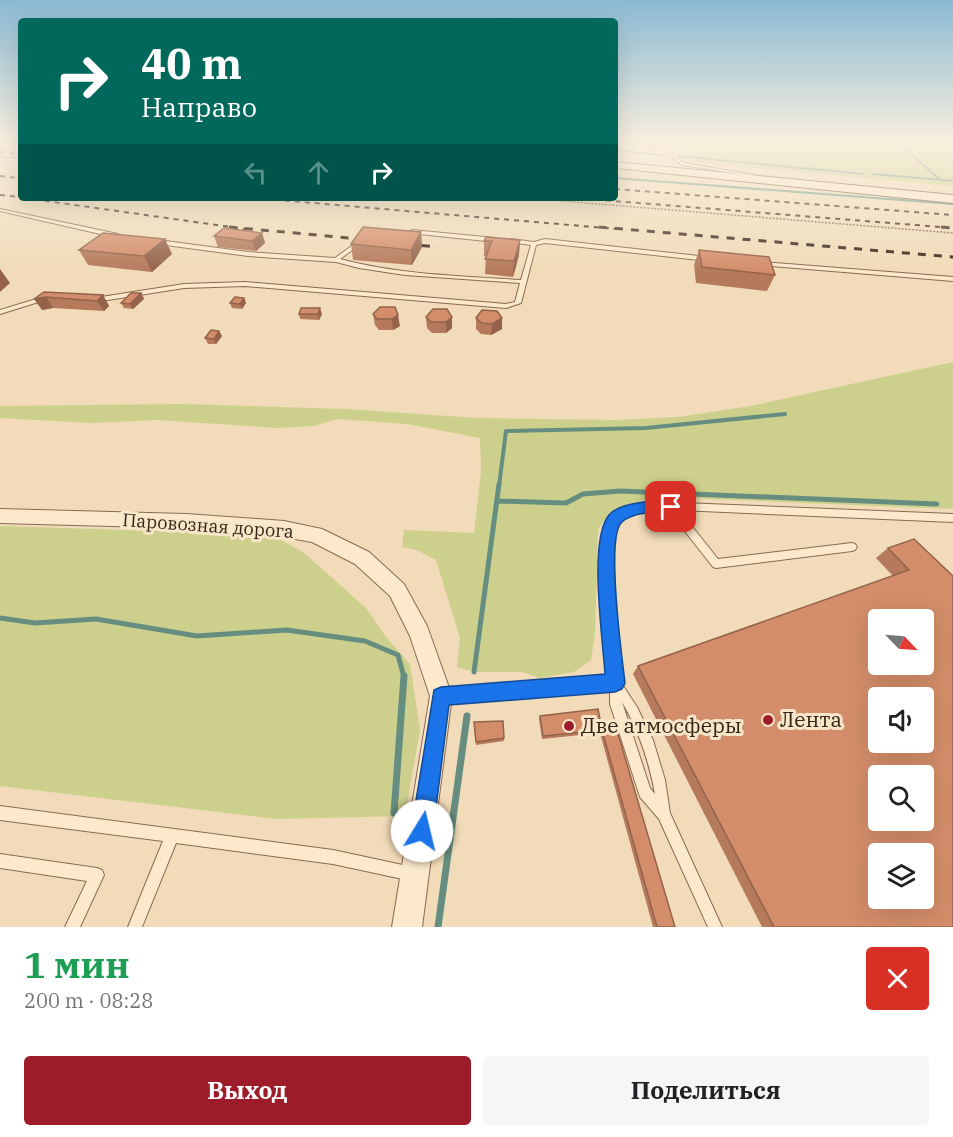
<!DOCTYPE html>
<html lang="ru">
<meta charset="utf-8">
<style>
:root{--surface:#fff;--page:#f6f6f6;--text:#202124;--muted:#757577;--accent:#9c1d29}
body{margin:0;font-family:"IBM Plex Serif",serif;background:var(--page);color:var(--text);height:100vh;display:flex;flex-direction:column;font-size:22px;white-space:nowrap}
*{box-sizing:border-box;margin:0}
p{font-size:20px;color:var(--muted)}
.icon{flex:none;width:33px;height:33px;fill:none;stroke:currentColor;stroke-width:2;stroke-linecap:round;stroke-linejoin:round}
.map{position:relative;height:927px;overflow:hidden}
.drawer{display:flex;flex-direction:column;background:var(--surface);flex:1}
.drawer>*{flex:none}
.guide{position:absolute;left:18px;top:18px;width:600px;height:183px;border-radius:6px;box-shadow:0 6px 24px #0002;background:#00695c;color:#fff;overflow:hidden}
.needle{width:39px;rotate:115deg}
.controls{position:absolute;left:868px;top:609px;display:grid;gap:12px}
.controls a{display:grid;place-items:center;width:66px;height:66px;border-radius:6px;background:var(--surface);box-shadow:0 6px 24px #0002;font-size:30px}
.pin{position:absolute;display:grid;place-items:center;width:51px;height:51px;color:#fff;margin:-26px;border-radius:12px;box-shadow:0 3px 9px #0006}
.me{position:absolute;width:66px;margin:-33px;rotate:9deg;stroke-linejoin:round;filter:drop-shadow(0 0 4px #0008)}
.turn{display:flex;align-items:center;gap:21px;height:126px;padding:0 24px;font-size:27px}
.turn .icon{width:78px;height:78px;stroke-width:2.5}
.turn b{display:block;font-size:42px;line-height:51px}
.lanes{display:flex;align-items:center;height:57px;padding:0 24px;background:#0003;justify-content:center;gap:30px;direction:ltr}
.lanes .off{opacity:.35}
.round{display:grid;place-items:center;flex:none;width:63px;height:63px;border-radius:6px;background:var(--page)}
.head{display:flex;align-items:center;justify-content:space-between;height:102px;padding:0 24px}
h1{font-size:36px;font-weight:700;line-height:45px;color:#1e9e55}
.action{display:flex;gap:12px;margin-top:auto;padding:12px 24px}
.action a{flex:1;height:69px;border-radius:6px;background:var(--accent);color:#fff;font-size:24px;font-weight:700;line-height:69px;text-align:center}
.action a+a{background:var(--page);color:var(--text)}
.map>svg:first-child{display:block}
.green{fill:#cdd08c}
.lines{fill:none;stroke-linecap:round;stroke-linejoin:round}
.stream-far3{stroke:#658e81;stroke-width:2}
.stream-far2{stroke:#658e81;stroke-width:4}
.stream-far1{stroke:#658e81;stroke-width:5}
.stream{stroke:#658e81;stroke-width:7}
.service-casing{stroke:#886a52;stroke-width:2}
.minor-casing{stroke:#886a52;stroke-width:2}
.secondary-casing{stroke:#6a4b36;stroke-width:2}
.path{stroke:#886a52;stroke-width:1.5;stroke-dasharray:2 1.5;stroke-linecap:butt}
.service{fill:#fce9cc;fill-rule:evenodd}
.minor{fill:#fce9cc;fill-rule:evenodd}
.secondary{fill:#fce9cc;fill-rule:evenodd}
.rail-far1{stroke:#362419;stroke-width:2;stroke-dasharray:5 5;stroke-linecap:butt}
.rail{stroke:#362419;stroke-width:3;stroke-dasharray:8 8;stroke-linecap:butt}
.wall{fill:#b5795b}
.shaded-wall{fill:#94634a}
.building{fill:#d38d6a;stroke:#94634a;stroke-width:1.5;fill-rule:evenodd}
.route{fill:#1a73e8;stroke:#114b97;stroke-width:1.5}
.poi-dot{fill:#9c1d29;stroke:#f8e6c8;stroke-width:2}
.labels{text-anchor:middle;stroke-width:6;stroke-linejoin:round;paint-order:stroke}
.street-label{font-size:18px;fill:#362419;stroke:#f8e6c8}
.near-poi-label{font-size:21px;fill:#362419;stroke:#f8e6c8;text-anchor:start}
</style>
<div class="map">
<svg width="953" height="927" viewBox="0 0 953 927">
<rect width="100%" height="100%" fill="#f1dbb8"/>
<path class="green" d="M681 143H953V166H948L953 171V186L687 162Z
M953 362V509L660 497C635 502 612 506 598 530L595 634 591 660 574 672 540 678 522 672H474L457 667 460 638 436 560 417 550 402 547 404 530 474 533 481 471 480 438 407 424 338 419 313 426 278 428 157 420 91 423 0 418V406L182 404 346 409 477 418 616 420 678 417 751 406Z
M0 526 224 533 279 539 303 552 366 608 386 637 410 664 420 730 405 816 277 819 0 786Z"/>
<g class="lines">
<path class="stream-far3" d="M899 143 939 179
M615 150 661 155
M678 156 863 174
M873 174 953 181
M615 178 953 204"/>
<path class="stream-far2" d="M499 486 506 431 646 428 785 414"/>
<path class="stream-far1" d="M497 501 566 503 583 494 620 491 937 504
M0 618 35 623 96 619 197 636 287 630 365 641 398 655 404 677
M474 672 499 484"/>
<path class="stream" d="M394 813 404 676
M438 927 467 716"/>
<defs>
<path id="service" d="M627 143H657L684 163 754 175 752 176 682 165 657 146Z
M0 209 118 234 121 236 118 238 0 211Z
M412 230 495 238 498 240 495 242 410 233V231Z
M511 239 534 242 545 239 708 257 711 259 708 261 545 243 536 245 521 303 506 308 245 286 184 288 95 302 92 300 95 298 184 284 245 282 506 304 515 302 520 283 405 275 359 268 336 262 248 256 158 244 155 242 158 240 248 252 335 258 360 240 363 242 362 243 340 259C400 275 461 276 521 280L531 245 509 242 508 241Z
M762 262 953 277V281L760 265 759 264Z
M46 296 49 298 48 299 0 314V310Z
M657 502 953 514V522L679 510 718 559 852 543 855 544 857 547 855 550 852 551 716 568 713 567 668 510C656 510 625 512 618 522 615 525 613 531 612 535L620 681 637 707 653 740 665 780 670 813 722 927H708L659 819 640 797 610 704V689L442 702 438 700 436 696 438 692 442 690 609 678 602 535 612 515 626 508ZM622 702C639 731 649 761 655 794L650 788Z
M0 806 333 850 412 867 417 869 419 874 417 879 412 881 333 864 176 843 142 927H128L163 841 0 820Z
M0 854 97 868 102 870 104 875 80 927H65L87 881 0 868Z"/>
<path id="minor" d="M0 509 186 514 284 521 322 529 369 552 404 584 427 626 452 696 422 927H392L430 696 410 636 390 596 355 564 312 542 284 537 186 528 0 523Z"/>
<path id="secondary" d="M615 162 953 195V203L615 168Z"/>
</defs>
<use href="#service" class="service-casing"/>
<use href="#minor" class="minor-casing"/>
<use href="#secondary" class="secondary-casing"/>
<path class="path" d="M0 157 21 158
M525 198 953 233"/>
<use href="#service" class="service"/>
<use href="#minor" class="minor"/>
<use href="#secondary" class="secondary"/>
<path class="rail-far1" d="M18 143H21
M0 152 21 154
M0 176 21 178
M615 189 953 215
M0 195 21 197
M25 198 245 229
M255 198 617 229
M576 198 953 228"/>
<path class="rail" d="M229 227 371 240
M599 227 953 257
M941 227 953 228
M406 244 438 247"/>
</g>
<path class="wall" d="M421 232 422 247 412 265 353 260 351 244Z
M262 233 265 243 256 251 218 247 214 236Z
M520 240 519 255 513 277 485 274 486 256H484V241Z
M79 250 172 254 152 272 88 265Z
M699 250 775 275 767 291 696 283 694 265Z
M44 292 103 295 109 306 104 311 53 308 42 310Z
M141 293 144 299 133 309 124 308 121 303Z
M244 298 246 303 242 309 232 308 230 303Z
M380 307 400 326 393 330H379L375 325 373 314Z
M299 314H322L319 320 300 319Z
M426 317H452V328L446 333H432L427 328Z
M476 318H502V329L491 335 481 334 476 329Z
M219 331 222 336 216 344H208L205 338Z
M888 548 953 576V927H762L633 674 638 666 893 576 876 558Z
M540 716 602 730 675 927H653L600 733 542 739 539 719Z
M474 722 504 738V741L476 745Z"/>
<path class="shaded-wall" d="M421 232 422 247 412 265 411 250Z
M262 233 265 243 256 251 252 241Z
M165 239 172 254 152 272 144 256Z
M520 240 519 255 513 277 514 261Z
M0 269 10 283 0 292Z
M141 293 144 299 133 309 130 304Z
M103 295 109 306 104 311 97 301Z
M46 297 53 308 42 310 34 299Z
M244 298 246 303 242 309 240 304Z
M320 308 322 314 319 320 318 314Z
M398 315 400 326 393 330 392 319Z
M452 317V328L446 333V322Z
M502 318V329L491 335 492 324Z
M219 331 222 336 216 344 214 339Z"/>
<path class="building" d="M363 227 421 232 411 250 351 244Z
M224 228 262 233 252 241 214 236Z
M103 233 165 239 144 256 79 250Z
M486 237 520 240 514 261 485 259 492 241H484Z
M699 250 769 257 775 275 702 267Z
M44 292 103 295 97 301 46 297 34 299Z
M131 293H141L130 304 121 303Z
M235 297 244 298 240 304 230 303Z
M380 307H395L398 315 392 319H377L373 314Z
M301 308H320L318 314H299Z
M433 309H447L452 317 446 322H431L426 317Z
M482 310 497 311 502 318 492 324 482 323 476 318Z
M211 330 219 331 214 339 205 338Z
M914 539 953 576V927H774L638 666 909 570 888 548ZM879 620H924V664H879ZM879 698H924V742H879ZM879 776H924V820H879ZM879 854H924V898H879Z
M598 709 602 730 616 727 675 927H657L602 730 543 736 540 716Z
M503 721 504 738 476 742 474 722Z"/>
<linearGradient id="sky" x2="0" y2="1"><stop stop-color="#8ab9d3"/><stop offset="0.52" stop-color="#f9efdf"/><stop offset="1" stop-color="#f9efdf" stop-opacity="0"/></linearGradient>
<rect width="953" height="273" fill="url(#sky)"/>
<path class="route" d="M657 500 671 501 679 507 671 513C657 512 633 512 622 522 605 536 622 657 625 683L622 689 615 692 449 705 433 831 430 839 422 842 415 839 411 831 434 690 441 687 605 674C603 640 588 540 609 515 619 503 643 503 657 500Z"/>
<g class="poi-dot">
<circle cx="768" cy="720" r="6"/>
<circle cx="569" cy="726" r="6"/>
</g>
<g class="labels">
<g class="street-label">
<text transform="translate(208 526) rotate(4)" y="6">Паровозная дорога</text>
</g>
<g class="near-poi-label">
<text x="780" y="727">Лента</text>
<text x="581" y="733">Две атмосферы</text>
</g>
</g>
</svg>
<div class="controls">
<a><svg class="needle" viewBox="-14 -14 28 28"><path d="M0-13l5 13h-10z" fill="#e53935"/><path d="M0 13l5-13h-10z" fill="#757577"/></svg></a>
<a><svg class="icon" aria-label="sound" viewBox="0 0 24 24"><path d="M4 9h4l5-4v14l-5-4H4zM17 9q2 3 0 6"/></svg></a>
<a><svg class="icon" aria-label="search" viewBox="0 0 24 24"><circle cx="10" cy="10" r="6"/><path d="M15 15l6 6"/></svg></a>
<a><svg class="icon" aria-label="layers" viewBox="0 0 24 24"><path d="M12 4l9 5-9 5-9-5zM3 14l9 5 9-5"/></svg></a>
</div>
<div class="pin" style="left:671px;top:507px;background:#d93025"><svg class="icon" aria-label="arrive" viewBox="0 0 24 24"><path d="M6 21V4h12l-3 4 3 4H6"/></svg></div>
<svg class="me" style="left:422px;top:831px" viewBox="-20 -20 40 40"><circle r="19" fill="#fff"/><path d="M0-13L10 11 0 6-10 11z" fill="#1a73e8"/></svg>
<div class="guide">
<div class="turn"><svg class="icon" aria-label="right" viewBox="0 0 24 24"><path d="M7 20v-9h11M14 6l5 5-5 5"/></svg><div><b>40 m</b>Направо</div></div>
<div class="lanes"><svg class="icon off" aria-label="left" viewBox="0 0 24 24"><path d="M17 20v-9H6M10 6l-5 5 5 5"/></svg><svg class="icon off" aria-label="ahead" viewBox="0 0 24 24"><path d="M12 20V5M6 11l6-6 6 6"/></svg><svg class="icon" aria-label="right" viewBox="0 0 24 24"><path d="M7 20v-9h11M14 6l5 5-5 5"/></svg></div>
</div>
</div>
<section class="drawer">
<div class="head"><div><h1>1 мин</h1><p>200 m · 08:28</p></div><a class="round" style="background:#d93025;color:#fff"><svg class="icon" aria-label="close" viewBox="0 0 24 24"><path d="M6 6l12 12M18 6L6 18"/></svg></a></div>
<div class="action"><a>Выход</a><a>Поделиться</a></div>
</section>
